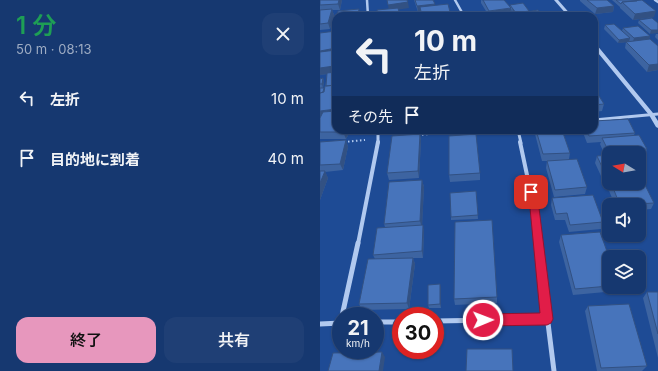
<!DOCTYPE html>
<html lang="ja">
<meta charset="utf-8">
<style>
:root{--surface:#163870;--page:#1f3f75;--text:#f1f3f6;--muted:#9eacc3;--line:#355283;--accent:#e797bd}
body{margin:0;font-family:Inter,"Noto Sans JP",sans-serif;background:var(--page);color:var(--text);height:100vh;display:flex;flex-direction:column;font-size:15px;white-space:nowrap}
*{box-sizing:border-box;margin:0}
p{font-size:13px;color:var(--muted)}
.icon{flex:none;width:22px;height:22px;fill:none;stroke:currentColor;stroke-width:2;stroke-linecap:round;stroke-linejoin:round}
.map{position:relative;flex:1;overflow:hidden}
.details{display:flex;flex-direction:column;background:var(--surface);width:320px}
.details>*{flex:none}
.hud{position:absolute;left:12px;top:12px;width:266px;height:122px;border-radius:12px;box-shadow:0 1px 3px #0004,0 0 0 1px var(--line);background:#163870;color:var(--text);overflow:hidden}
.needle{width:26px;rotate:281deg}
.buttons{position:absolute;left:282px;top:146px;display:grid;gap:8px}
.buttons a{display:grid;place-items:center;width:44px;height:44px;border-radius:8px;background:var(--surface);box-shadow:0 1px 3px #0004,0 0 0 1px var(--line);font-size:20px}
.speed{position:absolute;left:12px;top:307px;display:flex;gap:8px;font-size:20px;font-weight:700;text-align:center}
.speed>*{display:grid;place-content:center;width:52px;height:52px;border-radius:50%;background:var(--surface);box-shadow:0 1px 3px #0004,0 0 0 1px var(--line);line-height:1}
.speed small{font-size:10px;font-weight:400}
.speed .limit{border:6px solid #d22;background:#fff;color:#111}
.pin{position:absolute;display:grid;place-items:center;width:34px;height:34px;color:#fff;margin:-17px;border-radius:8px;box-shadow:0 2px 6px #0006}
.me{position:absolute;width:44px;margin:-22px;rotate:89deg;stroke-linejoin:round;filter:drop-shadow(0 0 3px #0008)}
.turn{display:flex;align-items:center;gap:14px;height:84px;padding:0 16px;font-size:18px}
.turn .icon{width:52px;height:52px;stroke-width:2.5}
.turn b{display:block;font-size:28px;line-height:34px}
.then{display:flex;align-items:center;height:38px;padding:0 16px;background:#0003;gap:8px;font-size:15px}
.round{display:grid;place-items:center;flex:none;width:42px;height:42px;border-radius:12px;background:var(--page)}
.head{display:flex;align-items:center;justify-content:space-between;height:68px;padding:0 16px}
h1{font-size:24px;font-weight:600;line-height:30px;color:#1e9e55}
.cta{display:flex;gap:8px;margin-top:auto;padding:8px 16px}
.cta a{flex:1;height:46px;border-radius:12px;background:var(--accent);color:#111;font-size:16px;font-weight:600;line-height:46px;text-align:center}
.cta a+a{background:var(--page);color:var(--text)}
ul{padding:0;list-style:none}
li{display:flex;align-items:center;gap:12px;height:60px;padding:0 16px}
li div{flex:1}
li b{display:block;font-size:15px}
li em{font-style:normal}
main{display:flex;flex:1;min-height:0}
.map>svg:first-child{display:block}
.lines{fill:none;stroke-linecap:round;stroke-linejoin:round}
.path{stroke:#b1c9ef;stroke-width:2;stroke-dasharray:1.5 2.5;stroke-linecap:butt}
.minor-far3{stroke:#b1c9ef;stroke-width:2.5}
.minor-far2{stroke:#b1c9ef;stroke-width:3}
.minor-far1{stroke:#b1c9ef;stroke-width:4}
.minor{stroke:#b1c9ef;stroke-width:5}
.tertiary{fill:#b1c9ef;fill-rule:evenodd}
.wall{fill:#3d64a1}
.shaded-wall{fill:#325183}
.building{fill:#4774bb;stroke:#325183}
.route{fill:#e11d48;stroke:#92132f}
</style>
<main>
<section class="details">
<div class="head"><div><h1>1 分</h1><p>50 m · 08:13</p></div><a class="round"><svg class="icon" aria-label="close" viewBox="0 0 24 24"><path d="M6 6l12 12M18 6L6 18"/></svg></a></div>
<ul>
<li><svg class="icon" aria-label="left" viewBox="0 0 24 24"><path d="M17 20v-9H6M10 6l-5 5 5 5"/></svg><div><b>左折</b></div><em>10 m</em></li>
<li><svg class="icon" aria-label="arrive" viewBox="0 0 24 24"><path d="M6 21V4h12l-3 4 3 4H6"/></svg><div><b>目的地に到着</b></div><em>40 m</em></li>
</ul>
<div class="cta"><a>終了</a><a>共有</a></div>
</section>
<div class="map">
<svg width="338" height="371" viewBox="0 0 338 371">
<rect width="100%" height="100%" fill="#1e4b95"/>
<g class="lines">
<path class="path" d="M98 135 162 130
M24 142 45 140"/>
<path class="minor-far3" d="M47 0 48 16
M135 0 144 16
M335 0 338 2"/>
<path class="minor-far2" d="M274 120 338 114
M198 130 201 143
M58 143V130"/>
<path class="minor-far1" d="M200 142 214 208 218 244
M38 244 58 142"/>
<path class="minor" d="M218 243 234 371
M22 316 38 243
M115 321 227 319
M55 322H81
M0 324 21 323"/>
<path class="tertiary" d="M234 0H238L252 16H248Z
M274 44H276L333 113 338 121V128L336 127 329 115 274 48Z"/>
</g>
<path class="wall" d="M0 0H22L20 10H12L14 15 10 29 0 30Z
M94 0H113L115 5 131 16H101V12H98Z
M161 0 190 7V5L223 16H200V15L197 16H169L161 3Z
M260 0H287L294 6 293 12 275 14 260 1Z
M292 0H317L334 17 313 20 300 8V7Z
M40 12 39 16H17Z
M319 20 338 23 330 34 318 23Z
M285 25 302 31 303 28 330 36 329 39 338 46V70L327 72 305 48 306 42 298 43 284 29Z
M16 31V130H31L26 139H0V79L3 78 4 82 3 88H4L5 89 7 74 0 75Z
M336 34H338V40L335 37Z
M274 88 284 104 282 111 274 112Z
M75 130H94L76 132Z
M215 130H242L250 153 249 159 267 187 265 194 234 197 226 168 227 161H222L215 134Z
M262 130H274L315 133 314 135 327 149 325 156 319 157V153H289V176H281L275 163 277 156H285L280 144 281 142 267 143Z
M100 134 101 141 99 178 69 180 67 173Z
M26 140 28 147 23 170 5 172 8 178 0 200V142Z
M319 167H323L320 173 319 174Z
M160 173V180L130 182 129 175Z
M289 179V183H319L334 203 331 209 319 210V205H295L287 186Z
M102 180 104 187 102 225 104 231 103 258H93L95 264 89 309 42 310 39 304 55 259 53 255 65 227 64 224Z
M156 191 158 219 131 220V217Z
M232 198 283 222 281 229 249 232 245 220H235L231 205Z
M286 224H289V235H303L302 238 289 239 285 227Z
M241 235 289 257V287H298L296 291 253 295 239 242Z
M121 287V308H109L108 305Z
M327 292H338V358L323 298Z
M177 297V303L135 305 134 299Z
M268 306 327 366 322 371H277L265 311Z"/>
<path class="shaded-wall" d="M19 0H22L20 10 18 4Z
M88 2 89 8 69 11 68 5Z
M115 4V10L100 7 101 12H98L97 6Z
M294 6 293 12 275 14 277 8Z
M191 8V15L171 13V16H169V11Z
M12 9 14 15 10 29 8 23Z
M209 11 200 13V15L195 16 196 13Z
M336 11 334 17 313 20 315 14Z
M331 30H338V33L330 34Z
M330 36 329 40 313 42 314 38Z
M310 38 309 42 298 43 299 40Z
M16 48V55L0 57V51Z
M15 58H16V73L0 75V68Z
M338 64V70L327 72 329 65Z
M3 78 4 82 3 88 2 84Z
M16 109V116L0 118V111Z
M25 130H31L26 139 23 132Z
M100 134 101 141 99 178 98 171Z
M26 140 28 147 23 170 20 164Z
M5 171 8 178 0 200V183Z
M102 180 104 187 102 228 100 221Z
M103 225 104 231 103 258 102 251Z
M93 258 95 264 89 309 87 303Z
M120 284 121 287V308L120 304Z
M62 352 65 357 63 371H59Z"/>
<path class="building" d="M0 0H19L18 4 0 5Z
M67 0H87L88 2 68 5Z
M95 0H113L115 4 97 6Z
M163 0H184L191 8 169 11Z
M267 0H287L294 6 277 8Z
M296 0H317V1L302 2 301 4Z
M322 0 336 11 315 14 302 2Z
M203 3 209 11 196 13 190 5Z
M128 4 131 16H102L100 7Z
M78 8 80 16H58L57 10Z
M12 9 8 23 0 24V10Z
M39 9 38 15 17 16 18 11Z
M193 10 197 16H173L171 13Z
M218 10 223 16H202L200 13Z
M332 18 338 23V30H331L319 20Z
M294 24 310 38 299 40 285 25Z
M318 26 330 36 314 38 303 28Z
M16 31V48L0 51V33Z
M330 39 338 46V64L329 65 306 42Z
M16 50V58H15L14 66 0 68V52Z
M16 72V85L6 86 7 73Z
M3 78 2 84H0V79Z
M16 85V109L0 111V93L4 92 5 86Z
M0 88H4L3 92 0 93Z
M274 88 284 104 274 105Z
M16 111V130H25L23 132H0V118L3 112Z
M308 119 315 133 269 136 266 130H274V121Z
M216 130H242L250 153 223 154Z
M100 134 98 171 67 173 72 136Z
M156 134 160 173 129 175V136Z
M319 135 327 149 289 152 282 138Z
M26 140 20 164 0 165V142Z
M289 155V169H283L277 156Z
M257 159 267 187 235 190 227 161Z
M319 159 323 167H319Z
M0 171H5L0 183Z
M319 177H321L334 203 300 205 291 183H319Z
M102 180 100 221 64 224 69 182Z
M156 191 158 215 131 217 130 193Z
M273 195 283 222 250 225 247 213 236 214 232 198Z
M172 220 177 297 134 299 135 222Z
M286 224H289V231Z
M103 225 102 251 53 255 57 228Z
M280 232 289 257V286L255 289 241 235Z
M93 258 87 303 39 304 48 259Z
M120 284V304L108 305V285Z
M327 292H338V334Z
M309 304 327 366 281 368 268 306Z
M147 349H192L193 371H146Z
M62 352 59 371H8L13 353Z"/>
<path class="route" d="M211 189 216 192 219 208 233 319 231 323 227 325 163 326 159 324 157 320 159 316 163 314 220 313 210 208 206 192Z"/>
</svg>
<div class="buttons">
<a><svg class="needle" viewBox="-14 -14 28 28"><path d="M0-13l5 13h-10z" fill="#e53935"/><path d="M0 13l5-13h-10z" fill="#9eacc3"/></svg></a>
<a><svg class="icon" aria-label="sound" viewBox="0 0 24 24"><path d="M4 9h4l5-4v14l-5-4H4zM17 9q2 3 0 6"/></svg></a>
<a><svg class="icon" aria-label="layers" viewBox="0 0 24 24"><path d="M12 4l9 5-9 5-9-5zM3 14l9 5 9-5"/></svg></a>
</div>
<div class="speed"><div>21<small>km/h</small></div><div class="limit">30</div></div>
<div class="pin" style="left:211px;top:192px;background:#d93025"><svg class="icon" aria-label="arrive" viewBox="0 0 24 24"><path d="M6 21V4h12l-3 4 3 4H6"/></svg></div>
<svg class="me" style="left:163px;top:320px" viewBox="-20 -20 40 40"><circle r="17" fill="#e11d48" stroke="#fff" stroke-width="3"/><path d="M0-11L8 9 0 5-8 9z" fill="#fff"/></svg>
<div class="hud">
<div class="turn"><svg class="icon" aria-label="left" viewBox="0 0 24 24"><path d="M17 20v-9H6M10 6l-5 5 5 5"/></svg><div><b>10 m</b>左折</div></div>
<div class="then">その先<svg class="icon" aria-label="arrive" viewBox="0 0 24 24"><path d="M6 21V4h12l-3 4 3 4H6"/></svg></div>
</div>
</div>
</main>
